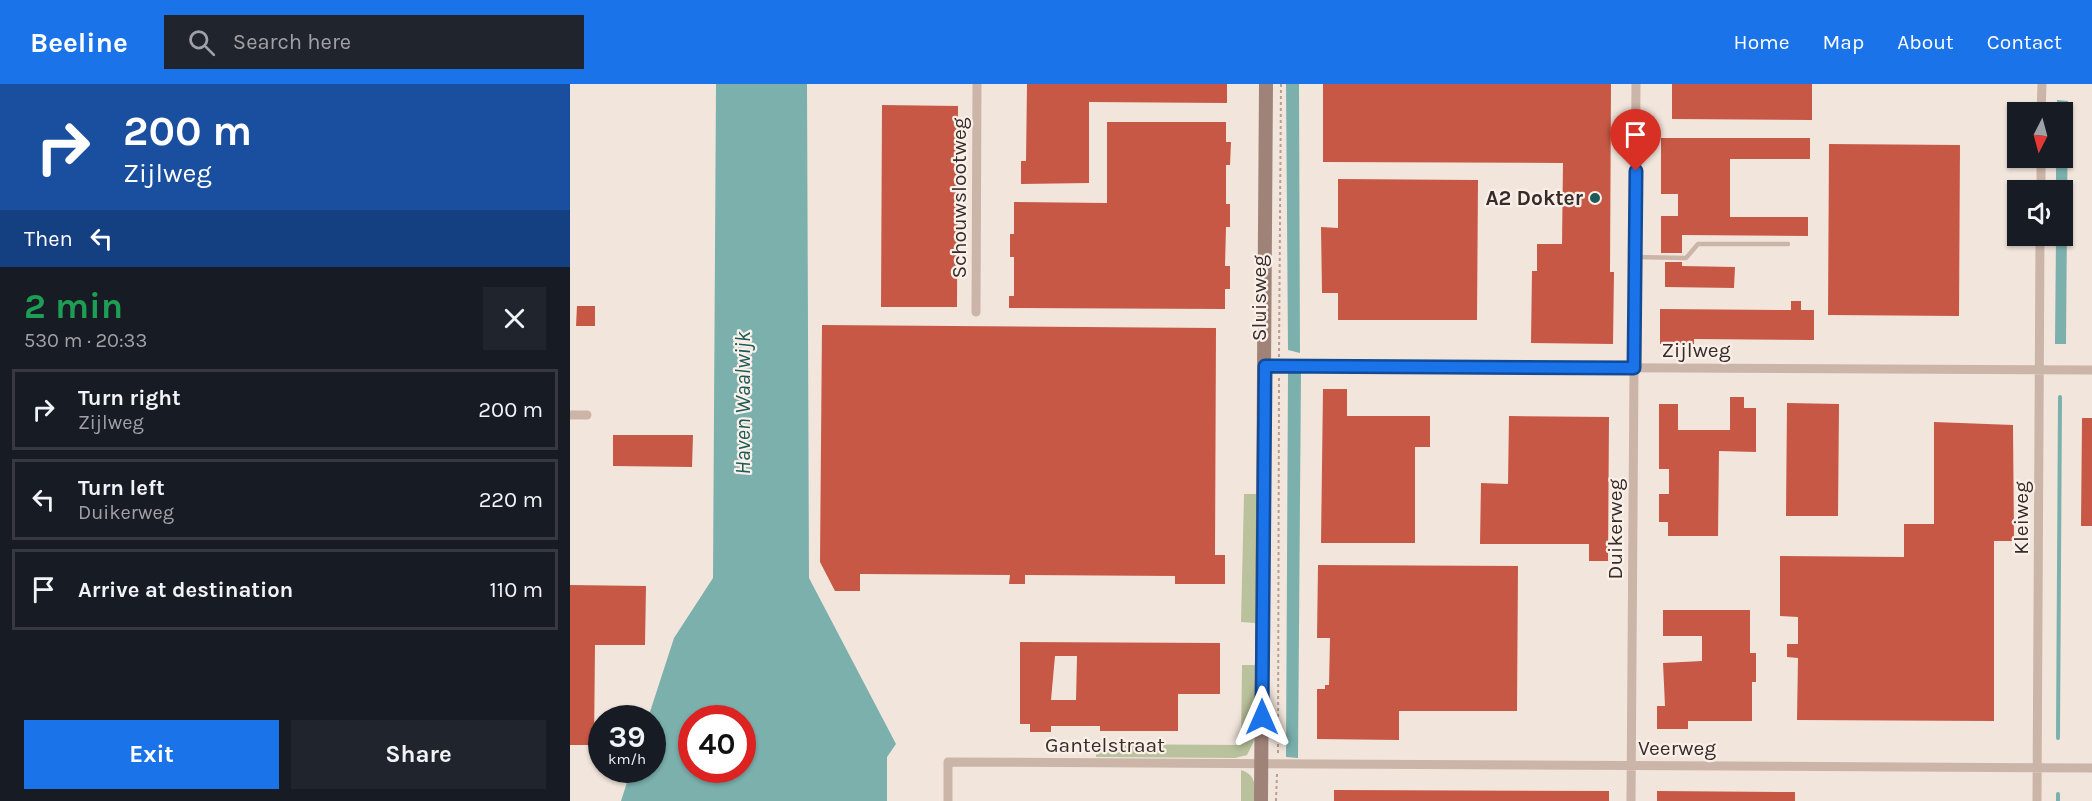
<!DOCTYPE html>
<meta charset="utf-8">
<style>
:root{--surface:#171b24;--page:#20242c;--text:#f1f3f6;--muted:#9ea1a6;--line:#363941;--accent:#1a73e8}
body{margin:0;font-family:Karla,sans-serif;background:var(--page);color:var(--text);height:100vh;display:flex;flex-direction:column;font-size:22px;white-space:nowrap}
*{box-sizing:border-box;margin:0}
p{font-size:20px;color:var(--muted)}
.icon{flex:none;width:33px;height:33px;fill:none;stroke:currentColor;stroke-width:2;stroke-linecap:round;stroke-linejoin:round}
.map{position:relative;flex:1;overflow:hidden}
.side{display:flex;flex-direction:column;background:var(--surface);width:570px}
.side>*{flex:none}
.hud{background:#1a4fa0;color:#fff;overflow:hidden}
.needle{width:39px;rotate:186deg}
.tools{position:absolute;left:1437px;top:18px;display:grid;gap:12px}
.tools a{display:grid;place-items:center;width:66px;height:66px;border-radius:0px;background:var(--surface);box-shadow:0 2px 4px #0004;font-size:30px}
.speed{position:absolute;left:18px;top:621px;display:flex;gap:12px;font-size:30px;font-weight:700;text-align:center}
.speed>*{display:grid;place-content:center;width:78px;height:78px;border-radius:50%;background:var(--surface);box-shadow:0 2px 4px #0004;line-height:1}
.speed small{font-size:15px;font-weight:400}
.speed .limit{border:9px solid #d22;background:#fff;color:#111}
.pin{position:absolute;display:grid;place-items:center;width:51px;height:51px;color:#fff;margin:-62px -26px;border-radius:50% 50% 50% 0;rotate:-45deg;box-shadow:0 0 6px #0007}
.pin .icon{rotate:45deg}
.me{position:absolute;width:66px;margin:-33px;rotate:0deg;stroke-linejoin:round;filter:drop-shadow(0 0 4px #0008)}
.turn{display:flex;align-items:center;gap:21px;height:126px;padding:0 24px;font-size:27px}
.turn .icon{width:78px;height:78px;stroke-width:2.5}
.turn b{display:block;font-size:42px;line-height:51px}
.then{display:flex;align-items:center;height:57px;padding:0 24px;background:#0003;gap:12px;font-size:22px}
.round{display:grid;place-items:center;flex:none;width:63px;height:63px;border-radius:0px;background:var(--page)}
.summary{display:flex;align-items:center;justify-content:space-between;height:102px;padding:0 24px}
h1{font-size:36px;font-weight:700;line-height:45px;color:#1e9e55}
.button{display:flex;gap:12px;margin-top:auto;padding:12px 24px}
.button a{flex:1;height:69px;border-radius:0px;background:var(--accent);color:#fff;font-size:24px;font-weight:700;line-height:69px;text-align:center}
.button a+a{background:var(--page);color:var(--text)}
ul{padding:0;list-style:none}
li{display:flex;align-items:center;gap:18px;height:81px;margin:0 12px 9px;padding:0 12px;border:3px solid var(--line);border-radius:0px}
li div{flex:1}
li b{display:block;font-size:22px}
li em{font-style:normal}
header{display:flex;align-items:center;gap:36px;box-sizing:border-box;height:84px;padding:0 30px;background:var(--accent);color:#fff}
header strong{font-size:28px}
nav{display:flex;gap:33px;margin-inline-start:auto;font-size:21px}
.search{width:420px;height:54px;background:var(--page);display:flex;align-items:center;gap:15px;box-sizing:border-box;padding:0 21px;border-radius:0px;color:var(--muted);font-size:22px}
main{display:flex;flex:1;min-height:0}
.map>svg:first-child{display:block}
.green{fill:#b9c29c}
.water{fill:#7bb0ad;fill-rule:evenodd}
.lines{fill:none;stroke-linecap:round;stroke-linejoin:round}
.stream{stroke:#7bb0ad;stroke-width:4}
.building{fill:#c75845;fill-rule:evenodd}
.path{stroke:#b79e92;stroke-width:2;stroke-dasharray:3 3;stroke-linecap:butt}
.lane{stroke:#cbb4a8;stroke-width:4.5}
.street{stroke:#cbb4a8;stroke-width:9}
.secondary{stroke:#9f8379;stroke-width:14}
.route-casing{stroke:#114b97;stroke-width:15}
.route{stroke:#1a73e8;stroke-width:10}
.poi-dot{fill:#1d5a58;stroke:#faf0e9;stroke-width:2}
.labels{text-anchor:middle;stroke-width:4.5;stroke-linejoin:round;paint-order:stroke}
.street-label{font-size:21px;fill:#372c28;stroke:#faf0e9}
.poi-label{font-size:21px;font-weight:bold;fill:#372c28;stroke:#faf0e9;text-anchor:end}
.water-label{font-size:22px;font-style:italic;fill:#1d5a58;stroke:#faf0e9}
</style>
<header>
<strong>Beeline</strong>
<div class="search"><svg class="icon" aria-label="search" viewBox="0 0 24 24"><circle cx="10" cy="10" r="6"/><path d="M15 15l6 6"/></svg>Search here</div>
<nav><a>Home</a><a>Map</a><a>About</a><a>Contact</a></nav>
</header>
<main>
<section class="side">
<div class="hud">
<div class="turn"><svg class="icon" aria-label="right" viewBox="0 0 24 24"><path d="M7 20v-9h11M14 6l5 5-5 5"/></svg><div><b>200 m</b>Zijlweg</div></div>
<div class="then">Then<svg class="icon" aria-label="left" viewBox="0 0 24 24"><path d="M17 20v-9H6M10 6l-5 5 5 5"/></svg></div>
</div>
<div class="summary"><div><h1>2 min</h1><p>530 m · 20:33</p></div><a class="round"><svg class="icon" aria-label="close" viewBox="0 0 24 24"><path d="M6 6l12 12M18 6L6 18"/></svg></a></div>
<ul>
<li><svg class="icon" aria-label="right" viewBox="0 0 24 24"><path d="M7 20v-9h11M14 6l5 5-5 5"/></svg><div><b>Turn right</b><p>Zijlweg</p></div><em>200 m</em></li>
<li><svg class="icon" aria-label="left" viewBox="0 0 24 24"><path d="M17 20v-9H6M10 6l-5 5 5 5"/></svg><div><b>Turn left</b><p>Duikerweg</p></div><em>220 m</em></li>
<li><svg class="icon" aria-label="arrive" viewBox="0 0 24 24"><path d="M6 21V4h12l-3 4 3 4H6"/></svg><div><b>Arrive at destination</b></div><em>110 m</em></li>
</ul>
<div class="button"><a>Exit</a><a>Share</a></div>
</section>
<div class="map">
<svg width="1522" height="717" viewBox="0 0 1522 717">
<rect width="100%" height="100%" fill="#f2e6dc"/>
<path class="green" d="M674 410H687L685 539 671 538Z
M672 581H685V655L677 671 665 674 526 673V660L671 661Z
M671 686C687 691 685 703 685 717H671Z"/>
<path class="water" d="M146 0H237L239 494 326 660 317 673V717H51L61 686H82V634H78L104 554 143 494ZM122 634H172V686H122Z
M716 0H729L730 269 718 266Z
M1487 16 1498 17 1496 260H1485L1486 152H1492V106H1486V74H1492V28H1487Z
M718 287H731L728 674 716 673Z"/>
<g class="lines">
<path class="stream" d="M1488 654 1490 313
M1488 717V710"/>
</g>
<path class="building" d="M457 0H657V19L519 18V99L451 100V77H456Z
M753 0H1041L1040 188H1044L1043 260 961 259 962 187H967V160H992L993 79 753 78Z
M1102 0H1242V36L1102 35Z
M312 21 388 22 387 223H311Z
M537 38H656V58H661L660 81H656V120H660V143H656L655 182H660V205H655V225L439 224V212H444V173H440V150H444V118L537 119Z
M1091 54H1240V75H1160V133H1238V152L1112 151V169H1091V132H1108V110H1091Z
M1259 60 1390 61 1389 232 1258 231Z
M768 95 908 96 907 236H768V209H752L751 143 768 144Z
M1095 178H1112V182L1165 183 1164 204 1095 203Z
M1221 217H1231V226H1244V256L1124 255V260H1090V225L1221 226Z
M7 222H25V242H6Z
M252 241 646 244 645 471H655V500H605V492L455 491V500H439L440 491 290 490V507H265L250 478Z
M753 305H777V332H860V363H845V459H751Z
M1160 313H1174V324H1186V368L1149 367 1148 452H1098V438H1089V410H1099V385H1089V320H1108V346H1160Z
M1217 319 1269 320 1268 432H1216Z
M939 332 1039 333 1038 477H1019V460H910L911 399 938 400Z
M1512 334H1522V442H1511Z
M1364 338 1443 341 1444 457H1424V637L1227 636 1228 574 1217 573V560H1228V533L1210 532V472L1334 473V440H1364Z
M43 351H123L122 383 43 382Z
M748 481 948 482 947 627H829V656L747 655V605H755V601H759L760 554H747Z
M0 501 76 502 75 561H25L24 661H0Z
M1093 526H1180V569H1186V598H1182V637H1118V645H1087V622H1095L1093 579 1132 577V552H1093Z
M450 558 650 559V610H608V647H530V642H481V648H460V640H450ZM485 572H507L506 616H481Z
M764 706 1039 707V717H764Z
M1087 707 1225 708V717H1087Z"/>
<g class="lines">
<path class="path" d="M709 273 711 0
M708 669 709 291
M706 717 707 690"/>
<path class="lane" d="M1065 173 1116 174 1128 160H1218"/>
<path class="street" d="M1471 28 1472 0
M1471 106V74
M406 228 407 0
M695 282 1522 286
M0 331H17
M378 717V678L1522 684
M1061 717 1066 0
M1467 717 1470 152"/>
<path class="secondary" d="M691 717 696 0"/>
</g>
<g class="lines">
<defs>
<path id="route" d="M692 633 695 282 1064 284 1066 87"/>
</defs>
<use href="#route" class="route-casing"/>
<use href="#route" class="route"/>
</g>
<circle class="poi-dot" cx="1025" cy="114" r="6"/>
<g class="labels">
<g class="street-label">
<text transform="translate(389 114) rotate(-90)" y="7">Schouwslootweg</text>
<text transform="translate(689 214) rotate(-90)" y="7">Sluisweg</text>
<text x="1126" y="273">Zijlweg</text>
<text transform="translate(1451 434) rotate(-90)" y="7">Kleiweg</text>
<text transform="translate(1045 445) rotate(-90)" y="7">Duikerweg</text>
<text x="535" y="668">Gantelstraat</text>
<text x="1107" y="671">Veerweg</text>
</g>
<g class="poi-label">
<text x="1013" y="121">A2 Dokter</text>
</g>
<g class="water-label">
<text transform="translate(172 319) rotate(-90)" y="8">Haven Waalwijk</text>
</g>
</g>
</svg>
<div class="tools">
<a><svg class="needle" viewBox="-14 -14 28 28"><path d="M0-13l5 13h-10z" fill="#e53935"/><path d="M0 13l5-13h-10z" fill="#9ea1a6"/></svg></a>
<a><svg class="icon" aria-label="sound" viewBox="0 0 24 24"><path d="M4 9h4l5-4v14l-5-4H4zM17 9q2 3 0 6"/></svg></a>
</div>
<div class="speed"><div>39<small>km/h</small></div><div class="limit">40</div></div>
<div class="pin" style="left:1066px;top:87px;background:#d93025"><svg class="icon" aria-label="arrive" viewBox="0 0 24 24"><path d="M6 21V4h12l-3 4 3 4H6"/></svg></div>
<svg class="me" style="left:692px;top:633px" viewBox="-20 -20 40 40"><path d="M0-17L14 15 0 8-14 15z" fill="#1a73e8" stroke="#fff" stroke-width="4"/></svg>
</div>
</main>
